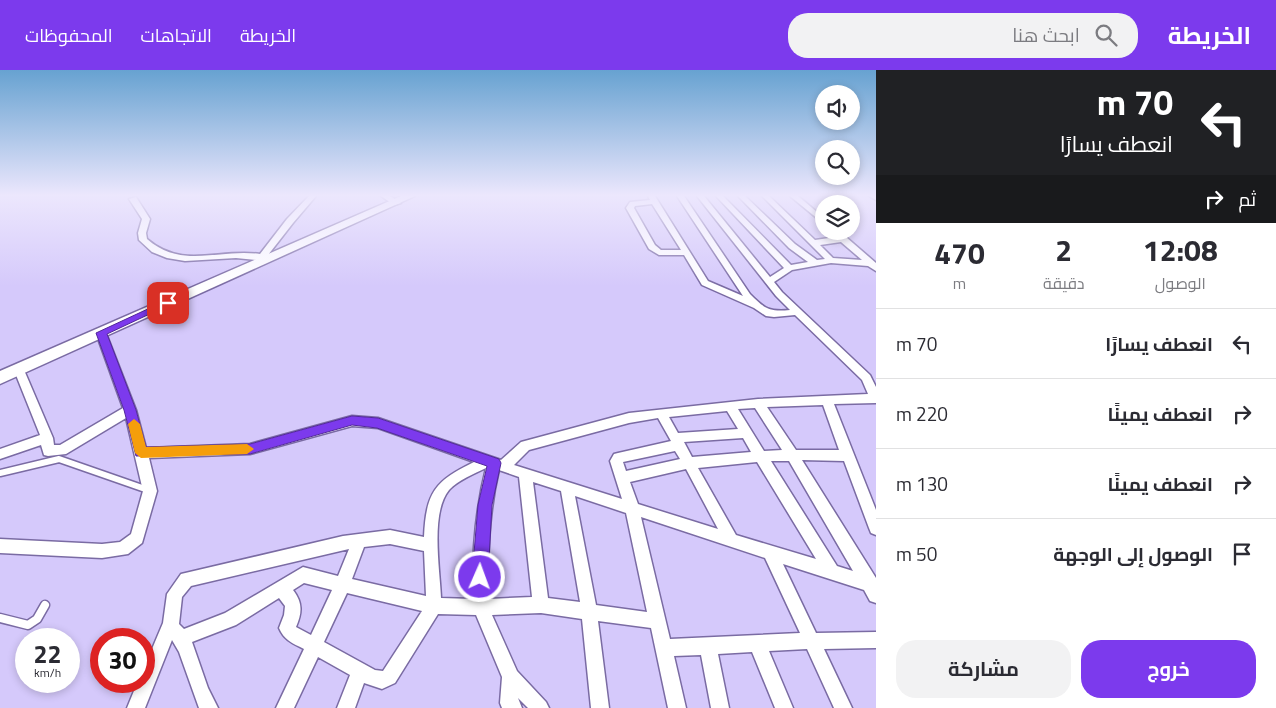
<!DOCTYPE html>
<html lang="ar">
<meta charset="utf-8">
<style>
:root{--surface:#fff;--page:#f2f2f3;--text:#2b2b33;--muted:#7c7c81;--line:#e1e1e2;--accent:#7c3aed}
body{margin:0;font-family:"Titillium Web",Cairo,sans-serif;background:var(--page);color:var(--text);direction:rtl;height:100vh;display:flex;flex-direction:column;font-size:19px;white-space:nowrap}
*{box-sizing:border-box;margin:0}
p{font-size:16px;color:var(--muted)}
.icon{flex:none;width:28px;height:28px;fill:none;stroke:currentColor;stroke-width:2;stroke-linecap:round;stroke-linejoin:round}
.map{position:relative;flex:1;overflow:hidden;direction:ltr}
.sheet{display:flex;flex-direction:column;background:var(--surface);width:400px}
.sheet>*{flex:none}
.guide{background:#202124;color:#fff;overflow:hidden}
.buttons{position:absolute;left:815px;top:15px;display:grid;gap:10px}
.buttons a{display:grid;place-items:center;width:45px;height:45px;border-radius:50%;background:var(--surface);box-shadow:0 2px 8px #0003;font-size:25px}
.speed{position:absolute;left:15px;top:558px;display:flex;gap:10px;font-size:25px;font-weight:700;text-align:center}
.speed>*{display:grid;place-content:center;width:65px;height:65px;border-radius:50%;background:var(--surface);box-shadow:0 2px 8px #0003;line-height:1}
.speed small{font-size:12px;font-weight:400}
.speed .limit{border:8px solid #d22;background:#fff;color:#111}
.pin{position:absolute;display:grid;place-items:center;width:42px;height:42px;color:#fff;margin:-21px;border-radius:10px;box-shadow:0 2px 8px #0006}
.me{position:absolute;width:55px;margin:-28px;rotate:2deg;stroke-linejoin:round;filter:drop-shadow(0 0 4px #0008)}
.turn{display:flex;align-items:center;gap:18px;height:105px;padding:0 20px;font-size:22px}
.turn .icon{width:65px;height:65px;stroke-width:2.5}
.turn b{display:block;font-size:35px;line-height:42px}
.then{display:flex;align-items:center;height:48px;padding:0 20px;background:#0003;gap:10px;font-size:19px}
.eta{display:flex;justify-content:space-evenly;align-items:center;height:85px;text-align:center}
.eta b{font-size:30px;font-weight:700;line-height:35px}
.primary-button{display:flex;gap:10px;margin-top:auto;padding:10px 20px}
.primary-button a{flex:1;height:58px;border-radius:20px;background:var(--accent);color:#fff;font-size:20px;font-weight:700;line-height:58px;text-align:center}
.primary-button a+a{background:var(--page);color:var(--text)}
ul{padding:0;list-style:none}
li{display:flex;align-items:center;gap:15px;height:70px;padding:0 20px;border-top:1px solid var(--line)}
li div{flex:1}
li b{display:block;font-size:19px}
li em{font-style:normal}
header{display:flex;align-items:center;gap:30px;box-sizing:border-box;height:70px;padding:0 25px;background:var(--accent);color:#fff}
header strong{font-size:24px}
nav{display:flex;gap:28px;margin-inline-start:auto;font-size:18px}
.search{width:350px;height:45px;background:var(--page);display:flex;align-items:center;gap:12px;box-sizing:border-box;padding:0 18px;border-radius:20px;color:var(--muted);font-size:19px}
main{display:flex;flex:1;min-height:0}
.map>svg:first-child{display:block}
.lines{fill:none;stroke-linecap:round;stroke-linejoin:round}
.lane-far1-casing{stroke:#7a6ba3;stroke-width:9}
.lane-casing{stroke:#7a6ba3;stroke-width:11}
.street-casing{stroke:#7a6ba3;stroke-width:3}
.secondary-casing{stroke:#7a6ba3;stroke-width:3}
.lane-far1{stroke:#fff;stroke-width:6}
.lane{stroke:#fff;stroke-width:8}
.street{fill:#fff;fill-rule:evenodd}
.secondary{fill:#fff;fill-rule:evenodd}
.route{fill:#7c3aed;stroke:#51269a}
.slow{fill:#f59e0b}
</style>
<header>
<strong>الخريطة</strong>
<div class="search"><svg class="icon" aria-label="search" viewBox="0 0 24 24"><circle cx="10" cy="10" r="6"/><path d="M15 15l6 6"/></svg>ابحث هنا</div>
<nav><a>الخريطة</a><a>الاتجاهات</a><a>المحفوظات</a></nav>
</header>
<main>
<section class="sheet">
<div class="guide">
<div class="turn"><svg class="icon" aria-label="left" viewBox="0 0 24 24"><path d="M17 20v-9H6M10 6l-5 5 5 5"/></svg><div><b>70 m</b>انعطف يسارًا</div></div>
<div class="then">ثم<svg class="icon" aria-label="right" viewBox="0 0 24 24"><path d="M7 20v-9h11M14 6l5 5-5 5"/></svg></div>
</div>
<div class="eta">
<div><b>12:08</b><p>الوصول</p></div>
<div><b>2</b><p>دقيقة</p></div>
<div><b>470</b><p>m</p></div>
</div>
<ul>
<li><svg class="icon" aria-label="left" viewBox="0 0 24 24"><path d="M17 20v-9H6M10 6l-5 5 5 5"/></svg><div><b>انعطف يسارًا</b></div><em>70 m</em></li>
<li><svg class="icon" aria-label="right" viewBox="0 0 24 24"><path d="M7 20v-9h11M14 6l5 5-5 5"/></svg><div><b>انعطف يمينًا</b></div><em>220 m</em></li>
<li><svg class="icon" aria-label="right" viewBox="0 0 24 24"><path d="M7 20v-9h11M14 6l5 5-5 5"/></svg><div><b>انعطف يمينًا</b></div><em>130 m</em></li>
<li><svg class="icon" aria-label="arrive" viewBox="0 0 24 24"><path d="M6 21V4h12l-3 4 3 4H6"/></svg><div><b>الوصول إلى الوجهة</b></div><em>50 m</em></li>
</ul>
<div class="primary-button"><a>خروج</a><a>مشاركة</a></div>
</section>
<div class="map">
<svg width="876" height="638" viewBox="0 0 876 638">
<rect width="100%" height="100%" fill="#d5c9fb"/>
<g class="lines">
<defs>
<path id="lane-far1" d="M0 403 59 389 148 420"/>
<path id="lane" d="M0 548 28 555 37 549 45 535"/>
<path id="street" d="M309 126H316L293 153 268 185 272 188 268 191 236 188 185 191 167 188 152 182 139 170 138 163 142 149 129 129 136 127 150 149 146 163 147 169C183 200 218 178 260 184L287 149Z
M381 126H390L401 133 394 135Z
M648 126H655L708 211 743 226 677 126H684L750 224C765 239 769 242 790 240L776 226 697 126H704L770 207 784 198 716 126H723L791 195 808 192 789 178 738 126H745L795 174 817 190 825 189 762 126H769L815 170 836 167 830 161H839L876 193V201L868 196 831 193 792 200 774 212 782 222 870 305 876 317V333L834 334 876 440V465L871 463 869 458 844 391 802 390 876 508V533L870 531 864 520 783 494 816 563 876 562V578L824 579 852 638H834L807 579 769 581 793 638H775L752 582 718 584 729 638H711L701 585 674 586 686 638H668L651 558 598 551 609 638H591L582 549 541 543 492 545 517 601 546 632 549 638H528L518 628 522 638H502L500 633 502 607 476 545 438 544 395 613 382 619 364 613 355 638H337L350 605 318 587 294 638H276L304 579C292 573 284 570 279 558L284 545 285 536 279 528 236 555 192 572 208 618 218 638H199L179 582 172 570 145 638H127L138 611H144V598L163 553 167 524 181 504 343 466 390 460 424 467C426 422 435 411 474 392L378 358 352 356 250 384 149 388 157 421 142 473 128 484 102 488 0 483V469L102 474 120 472 131 464 143 421 126 348 66 384 48 386 44 385 41 375 0 389V379L40 365 14 300 15 297 19 296 24 300 53 368 54 375H60L123 338 96 263 101 260 106 263 136 340 146 378 250 374 352 346 378 348 501 390 521 372 629 343 758 329 868 324 862 310 795 245 774 247 766 246 754 238 702 215 684 185H659L649 179 626 138 630 132 650 130ZM652 134 681 180H661L655 175 634 138 635 136ZM841 172 862 190 833 188 820 175ZM823 335 839 380H796L767 337ZM755 338 782 380 764 381 738 339ZM727 341 738 359 678 363 669 347ZM658 348 671 371 618 383 614 384 610 391 622 429 514 395 529 380 629 353ZM743 368 751 382 692 387 684 372ZM675 381 680 389 626 401 623 392ZM771 391H789L853 501 837 496ZM757 392 816 489 736 465 698 398ZM486 398C475 441 472 485 473 529L441 528C440 500 430 443 449 420 458 410 474 404 486 398ZM686 399 718 459 638 434 630 412ZM499 400 519 407 532 527 489 529C487 486 489 442 499 400ZM533 412 561 421 580 532 548 528ZM575 426 626 443 647 542 596 535ZM641 447 765 488 800 563 670 569ZM390 474 424 481 426 526 352 509 364 477ZM349 479 338 506 303 497 225 543 184 559 179 554 182 527 191 516ZM304 513 332 520 311 565 296 557C302 543 303 533 293 520ZM347 523 422 541 383 601 375 600 324 572Z
M790 126H798L824 148V154Z
M869 126H876V130Z"/>
<path id="secondary" d="M401 126H415L0 314V301Z"/>
</defs>
<use href="#lane-far1" class="lane-far1-casing"/>
<use href="#lane" class="lane-casing"/>
<use href="#street" class="street-casing"/>
<use href="#secondary" class="secondary-casing"/>
<use href="#lane-far1" class="lane-far1"/>
<use href="#lane" class="lane"/>
<use href="#street" class="street"/>
<use href="#secondary" class="secondary"/>
</g>
<linearGradient id="sky" x2="0" y2="1"><stop stop-color="#67a2d1"/><stop offset="0.58" stop-color="#ece7fd"/><stop offset="1" stop-color="#ece7fd" stop-opacity="0"/></linearGradient>
<rect width="876" height="216" fill="url(#sky)"/>
<path class="route" d="M165 231 173 233 107 264 136 340 146 377 250 374 352 346 378 348 499 389 501 393 492 435 488 507 485 512 480 515 474 512 472 507 478 435 487 396 377 358 352 355 250 384 136 386 124 340 96 263Z"/>
<path class="slow" d="M134 349 140 354 146 377 247 374 254 379 247 384 141 388 135 383 128 354Z"/>
</svg>
<div class="buttons">
<a><svg class="icon" aria-label="sound" viewBox="0 0 24 24"><path d="M4 9h4l5-4v14l-5-4H4zM17 9q2 3 0 6"/></svg></a>
<a><svg class="icon" aria-label="search" viewBox="0 0 24 24"><circle cx="10" cy="10" r="6"/><path d="M15 15l6 6"/></svg></a>
<a><svg class="icon" aria-label="layers" viewBox="0 0 24 24"><path d="M12 4l9 5-9 5-9-5zM3 14l9 5 9-5"/></svg></a>
</div>
<div class="speed"><div>22<small>km/h</small></div><div class="limit">30</div></div>
<div class="pin" style="left:168px;top:233px;background:#d93025"><svg class="icon" aria-label="arrive" viewBox="0 0 24 24"><path d="M6 21V4h12l-3 4 3 4H6"/></svg></div>
<svg class="me" style="left:480px;top:507px" viewBox="-20 -20 40 40"><circle r="17" fill="#7c3aed" stroke="#fff" stroke-width="3"/><path d="M0-11L8 9 0 5-8 9z" fill="#fff"/></svg>
</div>
</main>
